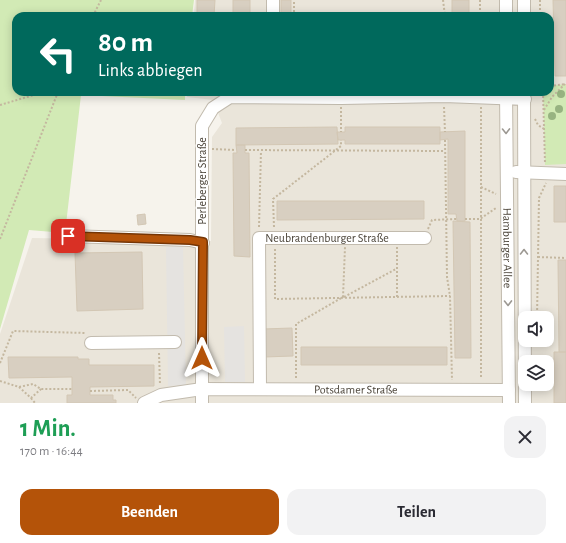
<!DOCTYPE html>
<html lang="de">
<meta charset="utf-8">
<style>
:root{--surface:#fff;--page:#f2f2f3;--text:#2b2b33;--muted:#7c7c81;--accent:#b45309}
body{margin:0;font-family:"Alegreya Sans",sans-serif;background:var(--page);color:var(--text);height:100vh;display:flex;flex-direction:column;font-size:15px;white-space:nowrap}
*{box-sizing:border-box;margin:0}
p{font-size:13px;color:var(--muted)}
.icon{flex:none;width:22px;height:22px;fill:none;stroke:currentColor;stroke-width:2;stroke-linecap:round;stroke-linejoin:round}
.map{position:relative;height:403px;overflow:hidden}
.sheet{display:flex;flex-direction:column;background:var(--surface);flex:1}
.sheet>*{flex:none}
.banner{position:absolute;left:12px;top:12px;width:542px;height:84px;border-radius:12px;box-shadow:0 2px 10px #0003;background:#00695c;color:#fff;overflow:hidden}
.tools{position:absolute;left:518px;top:311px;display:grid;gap:8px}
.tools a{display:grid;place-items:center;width:36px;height:36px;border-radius:8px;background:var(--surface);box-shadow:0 2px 10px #0003;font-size:20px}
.pin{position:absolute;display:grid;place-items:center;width:34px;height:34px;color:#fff;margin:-17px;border-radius:8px;box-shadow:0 2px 6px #0006}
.me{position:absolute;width:44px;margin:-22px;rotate:0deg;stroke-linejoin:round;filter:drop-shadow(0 0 3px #0008)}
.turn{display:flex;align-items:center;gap:14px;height:84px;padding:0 20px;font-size:18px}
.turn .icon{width:52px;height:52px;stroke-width:2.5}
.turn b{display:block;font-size:28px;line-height:34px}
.round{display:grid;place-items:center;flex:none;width:42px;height:42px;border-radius:12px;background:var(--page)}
.head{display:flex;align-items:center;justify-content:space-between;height:68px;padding:0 20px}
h1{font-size:24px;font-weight:700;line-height:30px;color:#1e9e55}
.button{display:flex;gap:8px;margin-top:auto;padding:8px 20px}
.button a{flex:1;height:46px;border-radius:12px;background:var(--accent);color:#fff;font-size:16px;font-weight:700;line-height:46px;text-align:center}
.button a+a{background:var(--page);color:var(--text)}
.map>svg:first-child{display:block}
.residential{fill:#eae5da;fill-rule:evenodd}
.green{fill:#d2eab5}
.parking{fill:#e5e3e0}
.building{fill:#d8cfc1;stroke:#d3c7b4}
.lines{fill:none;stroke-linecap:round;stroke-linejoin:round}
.minor-casing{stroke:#c2bbae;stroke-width:14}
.path{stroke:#c4b79f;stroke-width:2;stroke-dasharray:2 2;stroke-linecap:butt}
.minor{stroke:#fff;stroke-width:12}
.tree{fill:#97b381}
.oneway{stroke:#9c9892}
.route-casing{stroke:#753606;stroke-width:10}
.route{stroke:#b45309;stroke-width:7}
.labels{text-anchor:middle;stroke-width:3;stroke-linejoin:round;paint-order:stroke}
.street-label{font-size:12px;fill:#4b4439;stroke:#fff}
</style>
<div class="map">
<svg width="566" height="403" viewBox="0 0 566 403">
<rect width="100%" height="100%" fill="#f6f3ec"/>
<path class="residential" d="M195 0H566V403H0V334L32 238 211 241 212 137 222 123 213 100 187 97 188 92H550V16H194ZM525 318H547V340H525ZM525 362H547V384H525Z"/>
<path class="green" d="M0 0H194L192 16H16V92H185V100L81 95 65 233 29 230 0 329Z
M566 84V164L545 165 543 92H550V86Z"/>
<path class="parking" d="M183 246 186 385 168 386 166 247Z
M244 326 245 382H225L224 327Z"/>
<path class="building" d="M197 0H215L214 16H197Z
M233 0H250V16H233Z
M281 0H291V16H281Z
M452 0H469V16H452Z
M553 0H566V76H555Z
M337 127 338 144 236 145V128Z
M345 127H440V144H345V140H338L337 132H345Z
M465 131V221H457L456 214H448V139L440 140V132Z
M236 145H245V153H249L250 257 234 256 233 153H237Z
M554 186H566V222H554Z
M277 201H424V219L277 220Z
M145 214 146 224 138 225 137 215Z
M453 221 470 222 471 358H455Z
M142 252 143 309 77 311 75 253Z
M558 260H566V352H559Z
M292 328 293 356 264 357 263 329Z
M301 347H447V365H301Z
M554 352H566V403H554Z
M8 357H78V359H89V365H154V386L90 387V395H113V400H116V403H67V395H72V377L9 378Z"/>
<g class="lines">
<defs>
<g id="minor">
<path d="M273 0V16"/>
<path d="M506 0V16"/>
<path d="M524 0V16"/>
<path id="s1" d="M506 92 509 403"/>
<path d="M524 92 525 403"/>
<path d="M516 172 566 174"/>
<path d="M68 236 190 240 203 243"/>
<path d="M91 343 175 342"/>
<path id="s2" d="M260 389 259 238H425"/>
<path id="s3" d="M144 403 161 395 202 389 509 390"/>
<path d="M202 403V126L213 108 230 97 341 98 444 96 525 99"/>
</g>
</defs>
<use href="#minor" class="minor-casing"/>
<path class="path" d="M443 0 445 16
M480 0V16
M540 0V16
M93 16 101 0
M294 16V0
M550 52H551
M550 86 565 84
M543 92 545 163
M0 105 44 92
M341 107V132
M444 107 445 132
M481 107V379
M544 110 552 97 565 84
M535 119 538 125 544 129
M445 140 447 277 450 296 452 380
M212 149 236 150
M245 150 445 151
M481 187 496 194
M465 219H480L496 208
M259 227 261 151
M274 227 273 199 341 146V140
M428 229 432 220 457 219
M0 239 58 92
M275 249V299L450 296
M538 257 566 258
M344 297 396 269
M397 297V247
M537 318 539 198 546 183
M159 353 160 385
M0 363 13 331 86 333
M296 378V324L343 297 345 247
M0 381 19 387 33 384 41 389H72
M19 387 31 398 41 389
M90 391 128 390 136 398
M31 398 35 403"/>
<use href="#minor" class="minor"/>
</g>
<g class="tree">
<circle cx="561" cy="94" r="4"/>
<circle cx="559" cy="109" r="4"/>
<circle cx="552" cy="116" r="4"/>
</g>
<defs><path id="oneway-chevron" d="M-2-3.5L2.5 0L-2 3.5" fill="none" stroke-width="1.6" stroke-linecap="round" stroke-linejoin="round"/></defs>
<g class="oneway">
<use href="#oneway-chevron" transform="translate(506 131) rotate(89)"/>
<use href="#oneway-chevron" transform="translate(524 252) rotate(-90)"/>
<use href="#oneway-chevron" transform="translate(508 303) rotate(89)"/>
</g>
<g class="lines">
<defs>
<path id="route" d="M68 236 190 240 203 242 202 358"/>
</defs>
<use href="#route" class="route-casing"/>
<use href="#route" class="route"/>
</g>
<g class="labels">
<g class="street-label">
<text transform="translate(202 181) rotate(-90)" y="4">Perleberger Straße</text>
<text dy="4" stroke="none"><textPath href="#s2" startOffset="219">Neubrandenburger Straße</textPath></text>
<text dy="4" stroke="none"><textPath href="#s1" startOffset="156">Hamburger Allee</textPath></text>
<text dy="4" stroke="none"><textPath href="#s3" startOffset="214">Potsdamer Straße</textPath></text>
</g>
</g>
</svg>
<div class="tools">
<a><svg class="icon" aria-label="sound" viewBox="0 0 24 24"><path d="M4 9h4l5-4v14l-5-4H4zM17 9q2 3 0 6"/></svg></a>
<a><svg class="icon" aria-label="layers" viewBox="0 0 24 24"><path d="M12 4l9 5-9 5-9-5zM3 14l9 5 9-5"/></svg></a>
</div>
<div class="pin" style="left:68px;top:236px;background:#d93025"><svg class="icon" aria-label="arrive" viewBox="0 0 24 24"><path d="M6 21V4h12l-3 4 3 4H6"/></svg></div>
<svg class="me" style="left:202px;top:358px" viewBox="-20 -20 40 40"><path d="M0-17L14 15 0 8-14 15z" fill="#b45309" stroke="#fff" stroke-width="4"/></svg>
<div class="banner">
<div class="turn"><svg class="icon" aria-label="left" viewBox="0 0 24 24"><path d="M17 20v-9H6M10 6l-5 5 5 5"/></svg><div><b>80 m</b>Links abbiegen</div></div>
</div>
</div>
<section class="sheet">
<div class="head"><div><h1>1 Min.</h1><p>170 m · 16:44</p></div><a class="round"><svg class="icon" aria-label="close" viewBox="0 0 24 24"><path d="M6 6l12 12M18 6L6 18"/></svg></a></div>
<div class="button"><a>Beenden</a><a>Teilen</a></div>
</section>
